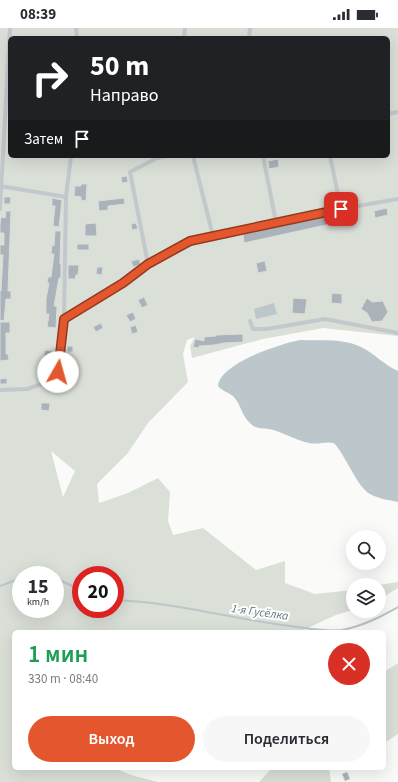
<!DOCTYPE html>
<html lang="ru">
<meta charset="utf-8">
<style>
:root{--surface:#fff;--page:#f7f7f7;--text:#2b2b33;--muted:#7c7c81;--accent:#e4572e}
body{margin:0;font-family:"Source Sans 3",sans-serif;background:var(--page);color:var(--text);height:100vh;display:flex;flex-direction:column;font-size:15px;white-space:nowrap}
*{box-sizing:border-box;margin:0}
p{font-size:13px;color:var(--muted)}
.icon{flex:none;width:22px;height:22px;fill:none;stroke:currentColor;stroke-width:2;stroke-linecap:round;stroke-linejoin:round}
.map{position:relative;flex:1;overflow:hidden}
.details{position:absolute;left:12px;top:602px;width:374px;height:140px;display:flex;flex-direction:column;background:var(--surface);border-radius:6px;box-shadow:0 4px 16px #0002}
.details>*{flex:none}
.guide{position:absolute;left:8px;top:8px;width:382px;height:122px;border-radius:6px;box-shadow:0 4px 16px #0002;background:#202124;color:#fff;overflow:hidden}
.fabs{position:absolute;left:346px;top:502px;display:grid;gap:8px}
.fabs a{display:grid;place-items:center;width:40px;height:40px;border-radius:50%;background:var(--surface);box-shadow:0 4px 16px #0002;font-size:20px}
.speed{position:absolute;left:12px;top:538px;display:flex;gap:8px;font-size:20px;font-weight:700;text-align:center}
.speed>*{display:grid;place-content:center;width:52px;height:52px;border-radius:50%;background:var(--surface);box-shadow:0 4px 16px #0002;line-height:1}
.speed small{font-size:10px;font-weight:400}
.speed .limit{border:6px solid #d22;background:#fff;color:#111}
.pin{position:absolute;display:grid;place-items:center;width:34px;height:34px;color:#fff;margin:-17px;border-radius:8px;box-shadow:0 2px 6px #0006}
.me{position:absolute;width:44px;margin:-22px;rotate:7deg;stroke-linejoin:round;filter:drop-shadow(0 0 3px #0008)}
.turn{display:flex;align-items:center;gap:14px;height:84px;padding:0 16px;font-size:18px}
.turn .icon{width:52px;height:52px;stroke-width:2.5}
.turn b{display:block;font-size:28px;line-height:34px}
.then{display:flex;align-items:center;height:38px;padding:0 16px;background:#0003;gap:8px;font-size:15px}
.round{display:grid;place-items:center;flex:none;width:42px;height:42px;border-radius:21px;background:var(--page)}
.headline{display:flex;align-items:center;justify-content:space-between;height:68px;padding:0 16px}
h1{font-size:24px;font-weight:600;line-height:30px;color:#1e9e55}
.button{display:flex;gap:8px;margin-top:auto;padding:8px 16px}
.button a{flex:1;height:46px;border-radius:24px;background:var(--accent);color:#fff;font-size:16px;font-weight:600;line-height:46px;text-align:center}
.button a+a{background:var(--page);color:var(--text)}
.status{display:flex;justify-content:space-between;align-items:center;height:28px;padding:0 20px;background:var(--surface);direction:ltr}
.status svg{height:11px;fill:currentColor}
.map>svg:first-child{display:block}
.green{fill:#dadfd7;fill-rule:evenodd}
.water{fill:#bbc7cb}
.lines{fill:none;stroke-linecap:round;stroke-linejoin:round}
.stream{stroke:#bbc7cb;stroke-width:2}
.building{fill:#aab3b9;stroke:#dcdcda}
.lane{stroke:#c3c8cc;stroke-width:4}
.route-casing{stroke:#94391e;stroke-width:10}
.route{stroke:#e4572e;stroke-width:7}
.labels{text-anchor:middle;stroke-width:4;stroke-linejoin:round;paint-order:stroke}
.water-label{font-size:12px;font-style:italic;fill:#60757c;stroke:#fff}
</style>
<div class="status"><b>08:39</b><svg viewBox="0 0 49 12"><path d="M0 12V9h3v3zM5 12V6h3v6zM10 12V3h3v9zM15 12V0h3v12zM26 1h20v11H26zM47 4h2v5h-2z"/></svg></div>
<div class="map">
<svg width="398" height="754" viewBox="0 0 398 754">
<rect width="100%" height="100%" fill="#fafaf8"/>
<path class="green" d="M0 0H398V308L323 300 263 311 192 330 190 318 195 309 187 312 183 326 188 354 148 395 127 426 97 456 99 475 128 465 158 450 170 464 168 493 173 507 203 500 256 542 285 533V555L315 566 353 562V582L336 587 299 604H14V740H115L131 747 158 754H0ZM10 10H388V128H10ZM51 423 75 443 63 469ZM21 547H55V581H21ZM81 547H115V581H81Z
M398 554V560L379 572V557Z
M398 635V706L384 715V644Z
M272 740H329L331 754H259Z"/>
<path class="water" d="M274 275 277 286 256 291 254 281Z
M300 312C320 313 343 310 361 319 375 326 384 337 398 343V474C389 472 379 471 370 466 357 459 346 428 334 415 325 413 318 417 309 415 295 412 283 404 269 401 262 400 256 401 251 396 242 389 241 376 233 368 228 364 222 363 218 358 220 335 280 316 300 312Z"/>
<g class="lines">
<path class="stream" d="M34 547 43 545 48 547
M55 550 81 562
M0 558 21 550
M115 572C174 574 232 591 290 598 307 600 325 604 342 602 363 598 380 589 398 579"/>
</g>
<path class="building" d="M278 131 279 139 269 141 268 133Z
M127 148 128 154 122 155 121 149Z
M81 156H87L86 173 81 172V169L74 168 75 158H81Z
M4 169H11L10 176H4Z
M52 170 62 172 59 199 53 198 55 178H52Z
M124 170 125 176 108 178V182L99 183 98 173Z
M387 180 388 187 375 190 374 183Z
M6 183H11L8 263H11V271H6L4 293 0 292V263H1L3 227H0V217H4V205H0V197L1 189 5 190Z
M351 183 353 191 244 215 243 206Z
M96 195 97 208H85V196Z
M136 195 138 201 132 202 131 196Z
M55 203H61L60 233V236H61V250H59L54 278H57L56 300 47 299 49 286H46V271L49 255H47L48 249H51L54 226H51L52 217 54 218Z
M77 216H89V222H77Z
M139 231 141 237 133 239 131 233Z
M265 233 267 243 258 245 256 235Z
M68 237H79L78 247H76L75 251H68Z
M97 239H103L102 247 96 246Z
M332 265 342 266V276L331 275Z
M144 269 148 277 142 280 138 272Z
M293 270 307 271 305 286 292 285Z
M367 270 372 274 383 273 388 284 382 293 372 294 367 285 361 281Z
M133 284 136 291 130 294 126 287Z
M0 294H10V305H6V326H8L9 332 0 333Z
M101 295 103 300 96 304 93 299Z
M136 297 138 304 132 306 130 299Z
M243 306V314L224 315 214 317 199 318V320L193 319 195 311 204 313V309L216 308V307Z
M67 318H73V324H67Z
M45 322 52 323 51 326H53L50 346 42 345 45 330H43Z
M66 344 74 345 73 352 65 350Z
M7 350V356H0V351Z
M41 375H50L49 383 41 382Z
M347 744 350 751 345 753 342 746Z"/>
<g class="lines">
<path class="lane" d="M76 0 77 10
M184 10 185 0
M249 10 250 0
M388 86 398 84
M193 128 213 208
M263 128 276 194
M330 128 341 181
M0 158 66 169
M0 181 10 0
M148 236 130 144 157 130 167 128
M64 291 66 169 71 128
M250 293 253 301H267L325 291 398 305
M0 362 27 361 47 354 58 344 64 291 123 255 148 236 190 213 341 181 398 171"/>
</g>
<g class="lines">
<defs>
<path id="route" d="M58 344 64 291 123 255 148 236 190 213 341 181"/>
</defs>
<use href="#route" class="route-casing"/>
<use href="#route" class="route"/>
</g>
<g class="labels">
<g class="water-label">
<text transform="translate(260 584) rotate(8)" y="4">1-я Гусёлка</text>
</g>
</g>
</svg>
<div class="fabs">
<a><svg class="icon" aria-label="search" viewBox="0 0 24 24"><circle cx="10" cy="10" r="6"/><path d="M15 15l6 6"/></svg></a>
<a><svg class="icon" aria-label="layers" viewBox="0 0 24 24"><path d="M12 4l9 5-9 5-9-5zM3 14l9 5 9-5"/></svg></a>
</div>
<div class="speed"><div>15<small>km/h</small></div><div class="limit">20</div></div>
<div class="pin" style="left:341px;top:181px;background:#d93025"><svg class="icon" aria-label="arrive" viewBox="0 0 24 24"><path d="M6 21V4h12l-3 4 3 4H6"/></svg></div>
<svg class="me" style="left:58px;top:344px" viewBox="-20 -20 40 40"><circle r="19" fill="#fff"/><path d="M0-13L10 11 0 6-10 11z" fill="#e4572e"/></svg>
<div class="guide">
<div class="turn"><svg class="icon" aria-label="right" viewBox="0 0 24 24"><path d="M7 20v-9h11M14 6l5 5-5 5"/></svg><div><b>50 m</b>Направо</div></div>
<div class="then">Затем<svg class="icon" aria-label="arrive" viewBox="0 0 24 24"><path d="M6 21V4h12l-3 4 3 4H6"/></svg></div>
</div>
<section class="details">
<div class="headline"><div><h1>1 мин</h1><p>330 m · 08:40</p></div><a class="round" style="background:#d93025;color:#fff"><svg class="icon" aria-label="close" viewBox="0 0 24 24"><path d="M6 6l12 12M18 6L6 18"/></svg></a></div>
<div class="button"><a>Выход</a><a>Поделиться</a></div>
</section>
</div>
